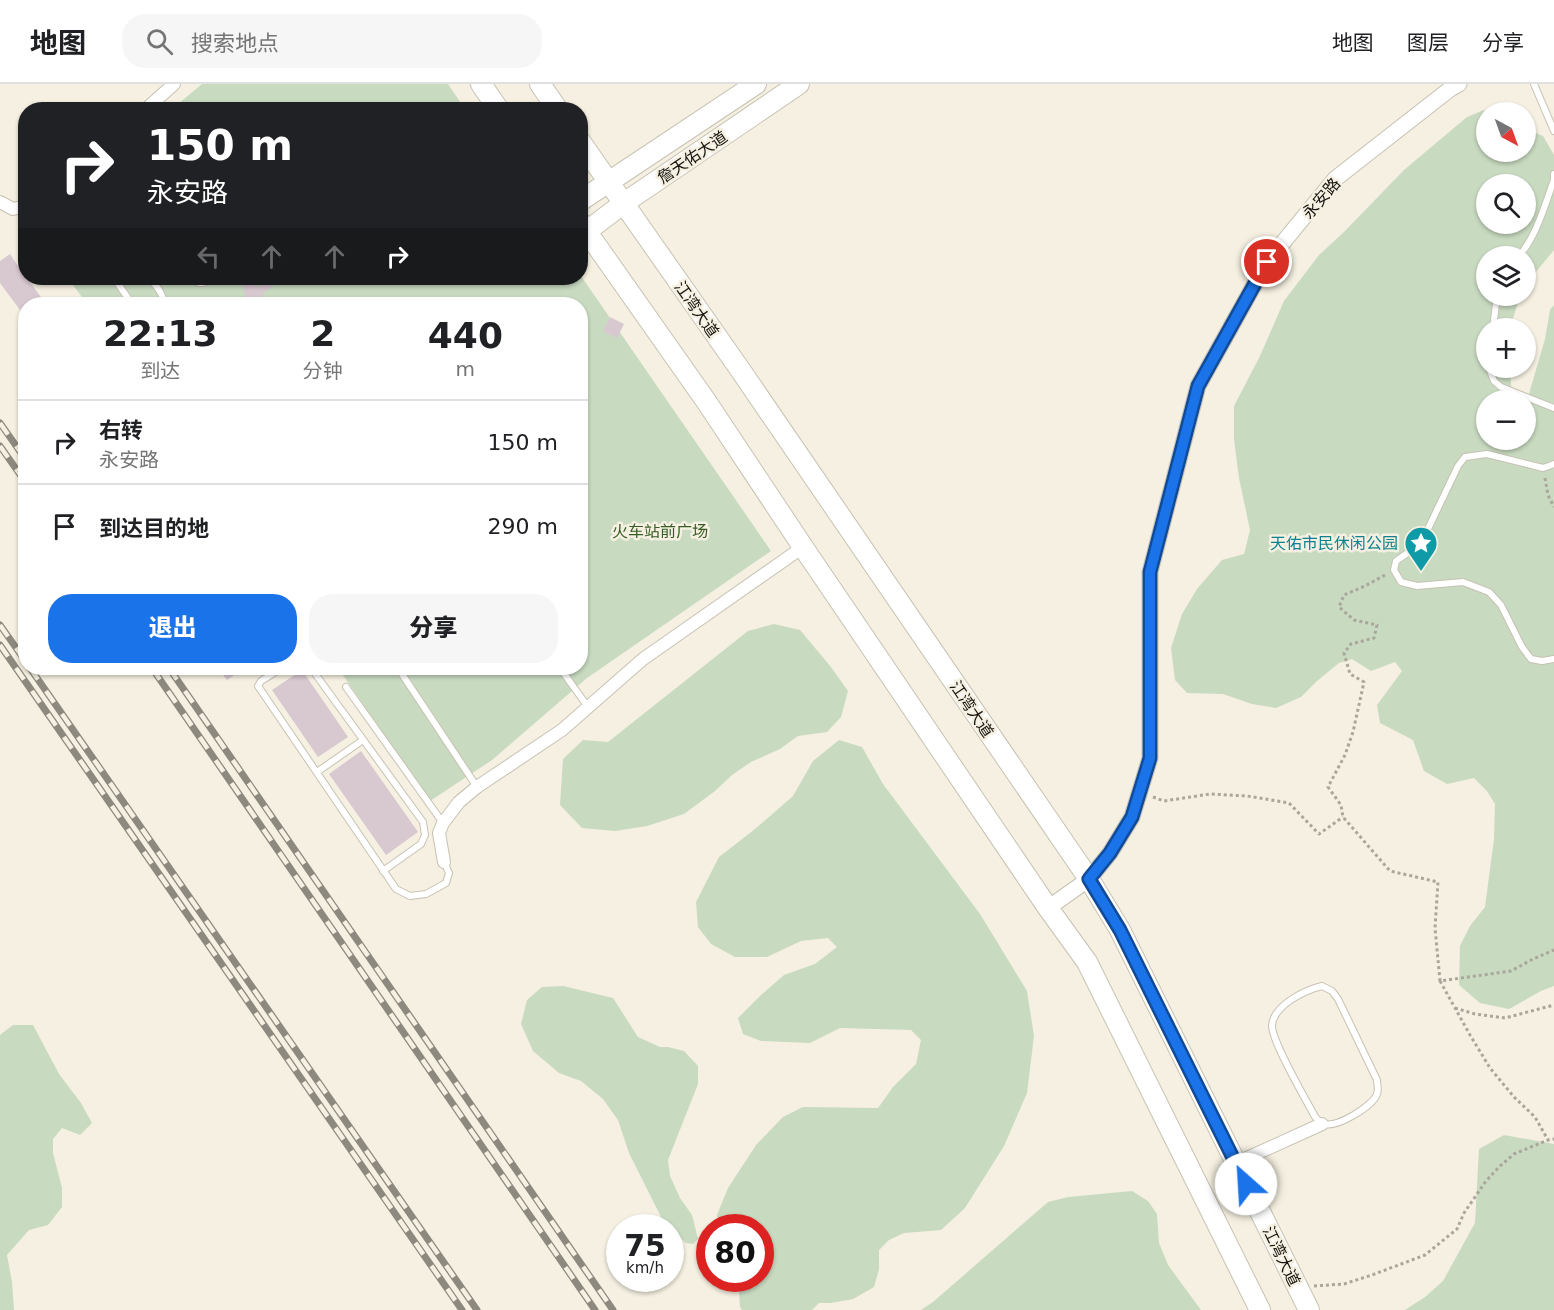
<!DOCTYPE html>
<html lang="zh">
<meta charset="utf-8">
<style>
:root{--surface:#fff;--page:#f6f6f6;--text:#202124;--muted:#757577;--line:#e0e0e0;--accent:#1a73e8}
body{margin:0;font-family:"DejaVu Sans","Noto Sans SC",sans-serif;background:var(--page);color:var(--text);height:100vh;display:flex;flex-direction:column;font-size:22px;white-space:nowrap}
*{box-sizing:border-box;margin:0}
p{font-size:20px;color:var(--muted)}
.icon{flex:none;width:33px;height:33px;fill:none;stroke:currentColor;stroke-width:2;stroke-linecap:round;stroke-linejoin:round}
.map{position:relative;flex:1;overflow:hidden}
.panel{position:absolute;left:18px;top:213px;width:570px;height:378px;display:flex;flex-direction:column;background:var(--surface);border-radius:24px;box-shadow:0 2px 4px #0004}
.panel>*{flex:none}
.hud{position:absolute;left:18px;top:18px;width:570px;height:183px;border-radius:24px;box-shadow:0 2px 4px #0004;background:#202124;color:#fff;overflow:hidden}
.needle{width:39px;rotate:139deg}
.tools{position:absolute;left:1476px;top:18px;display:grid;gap:12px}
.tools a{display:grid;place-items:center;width:60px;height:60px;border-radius:50%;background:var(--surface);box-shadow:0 2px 4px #0004;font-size:30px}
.speed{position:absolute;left:606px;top:1130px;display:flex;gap:12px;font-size:30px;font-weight:700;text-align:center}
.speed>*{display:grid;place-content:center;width:78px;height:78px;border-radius:50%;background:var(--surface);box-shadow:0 2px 4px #0004;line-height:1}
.speed small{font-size:15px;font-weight:400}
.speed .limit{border:9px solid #d22;background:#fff;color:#111}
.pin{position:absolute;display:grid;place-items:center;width:51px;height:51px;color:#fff;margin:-26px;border:3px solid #fff;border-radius:50%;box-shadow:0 2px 6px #0007}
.me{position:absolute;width:66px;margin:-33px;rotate:334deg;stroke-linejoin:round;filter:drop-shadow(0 0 4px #0008)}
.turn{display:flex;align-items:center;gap:21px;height:126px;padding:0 30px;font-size:27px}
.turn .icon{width:78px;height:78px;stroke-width:2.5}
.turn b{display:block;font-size:42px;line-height:51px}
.lanes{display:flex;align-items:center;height:57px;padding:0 30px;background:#0003;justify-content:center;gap:30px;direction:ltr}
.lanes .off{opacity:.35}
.eta{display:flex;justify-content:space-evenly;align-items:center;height:102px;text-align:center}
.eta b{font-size:36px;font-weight:800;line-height:42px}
.cta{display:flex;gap:12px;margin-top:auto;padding:12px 30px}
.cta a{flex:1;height:69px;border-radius:24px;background:var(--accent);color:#fff;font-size:24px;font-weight:800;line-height:69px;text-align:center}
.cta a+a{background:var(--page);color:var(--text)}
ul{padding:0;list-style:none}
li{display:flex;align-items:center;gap:18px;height:84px;padding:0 30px;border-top:2px solid var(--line)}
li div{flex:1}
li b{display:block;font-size:22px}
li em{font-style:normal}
header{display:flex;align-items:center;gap:36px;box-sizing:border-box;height:84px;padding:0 30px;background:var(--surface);border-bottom:2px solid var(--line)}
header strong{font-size:28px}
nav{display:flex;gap:33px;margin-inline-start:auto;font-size:21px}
.search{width:420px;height:54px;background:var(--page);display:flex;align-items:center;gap:15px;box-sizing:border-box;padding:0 21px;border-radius:24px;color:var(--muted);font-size:22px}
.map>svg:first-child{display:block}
.green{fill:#c8dac0;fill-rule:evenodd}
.building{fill:#d8c8d0}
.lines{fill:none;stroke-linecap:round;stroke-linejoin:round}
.service-casing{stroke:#c7c2b3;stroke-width:8}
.minor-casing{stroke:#c7c2b3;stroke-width:14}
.tertiary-casing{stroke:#c7c2b3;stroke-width:17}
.primary-casing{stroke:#c7c2b3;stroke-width:22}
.trunk-casing{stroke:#c7c2b3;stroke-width:22}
.path{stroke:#aaa69b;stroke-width:3;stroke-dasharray:3 3;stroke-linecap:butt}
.service{stroke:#fff;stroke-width:6}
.minor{stroke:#fff;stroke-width:12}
.tertiary{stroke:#fff;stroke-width:15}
.primary{stroke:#fff;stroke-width:20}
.trunk{stroke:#fff;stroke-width:20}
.rail-casing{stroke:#8d897f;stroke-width:7}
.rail{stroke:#f5f0e1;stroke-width:4.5;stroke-dasharray:14;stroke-linecap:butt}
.route-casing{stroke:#114b97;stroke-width:15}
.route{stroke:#1a73e8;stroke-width:10}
.labels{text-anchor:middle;stroke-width:5;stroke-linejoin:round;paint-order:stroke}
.street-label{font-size:16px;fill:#171510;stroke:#f5f0e1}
.park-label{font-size:16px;fill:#375d25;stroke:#f5f0e1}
.culture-label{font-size:16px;fill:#0d838f;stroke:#f5f0e1;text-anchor:end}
</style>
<header>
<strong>地图</strong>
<div class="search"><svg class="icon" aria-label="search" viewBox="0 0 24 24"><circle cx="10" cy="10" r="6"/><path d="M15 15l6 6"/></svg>搜索地点</div>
<nav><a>地图</a><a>图层</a><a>分享</a></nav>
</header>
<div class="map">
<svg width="1554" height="1226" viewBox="0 0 1554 1226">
<rect width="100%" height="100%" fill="#f5f0e1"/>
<path class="green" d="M202 0H448L465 25H172Z
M1484 26 1489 28H1486V68H1526V45L1543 52 1554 71V166L1526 200V172H1486V212H1520L1510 244H1486V284H1510L1512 316H1486V356H1526V320L1545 255 1550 226 1554 221V902L1541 907 1509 925 1480 919 1459 901 1460 862 1470 842 1485 823 1494 755 1495 720 1487 707 1474 694 1447 700 1424 687 1413 656 1380 639 1377 621 1402 587 1395 578 1371 587 1352 575 1339 579 1317 597 1301 613 1276 624 1252 620 1223 610 1187 609 1175 596 1171 564 1182 530 1197 505 1222 476 1244 470 1250 446 1239 394 1234 355V322L1260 272 1284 217 1319 171 1344 148 1404 86 1467 33ZM1486 100H1526V140H1486Z
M581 192 771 467 587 594 492 676 430 717 338 584H580V220H87L68 194H580Z
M774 540 800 546 831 583 848 607 841 633 827 648 798 652 780 665 751 678 732 691 715 707 684 730 647 742 615 747 582 744 560 721 563 675 583 656 608 658 748 547Z
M839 656 862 663 883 700 980 830 1027 907 1034 952 1027 1009 1004 1062 965 1124 941 1146 904 1149 889 1156 879 1166V1185L874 1203 853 1215 831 1219H819L812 1226H742L740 1223 738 1194H760V1143H719L717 1131 728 1104 756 1061 783 1033 803 1023 878 1024 893 1003 916 980 921 956 911 946 840 944 810 959 761 957 743 950 738 934 761 911 784 891 815 880 837 863 828 854 801 857 767 873H735L711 860 698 843 696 818 719 773 755 745 793 712 813 677Z
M563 902 613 914 638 953 660 963H668L684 967 698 982V1000L668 1076 670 1092 680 1114 692 1131 698 1155 693 1160 686 1159 671 1145 670 1143 663 1137 629 1069 618 1036 603 1015 581 997 559 989 533 967 521 940 527 916 542 903Z
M13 941H33L59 990 81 1019 92 1039 80 1051 62 1044 53 1055V1069L62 1104V1123L48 1141 29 1146 7 1171 12 1198 14 1226H0V951Z
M1504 1051 1554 1060V1226H1405L1425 1213 1443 1197 1475 1139 1479 1065Z
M1132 1107 1148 1117 1157 1130 1159 1159 1168 1181 1201 1226H921L933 1218 1048 1118 1068 1113Z"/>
<path class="building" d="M10 170 26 194H27L46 220H26V234L0 199V177Z
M237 194H248L252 200 254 199 257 203 270 194H283L262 210 267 216 261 220H253L251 217 246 220H229L246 211 243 207 245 205Z
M610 233 624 240 617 254 603 247Z
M218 584H245L227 596Z
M302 586 348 653 318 673 272 606Z
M361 667 418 748 386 771 329 690Z"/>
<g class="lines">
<defs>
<path id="service" d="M1534 0 1554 47
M1519 172C1537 151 1544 123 1554 96V90
M114 194 132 220
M150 194C155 201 165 211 163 220
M192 194C199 202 205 200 212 194
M1493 244 1497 212
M1489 284 1494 297 1501 303 1554 324
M1554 380 1543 384 1487 370 1465 373 1458 382 1427 447 1409 468 1396 477 1394 486 1401 498 1417 502 1463 498 1489 508 1501 521 1522 563 1531 575 1542 577 1554 575
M282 584 261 597 258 602 396 805 410 812 426 810 446 799 449 789 444 778
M311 584 423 738 425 751 421 760 383 787
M398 584 477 703
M560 584 588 623
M346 603 443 739
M317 688 363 656
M1322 902 1332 907 1338 915 1377 996C1377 1001 1379 1005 1377 1010 1373 1022 1337 1044 1324 1040 1319 1039 1317 1035 1314 1031 1305 1014 1271 956 1272 941 1274 921 1305 906 1322 902Z"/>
<path id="minor" d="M145 26 174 0
M0 118 13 125 26 122
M444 778 439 749 443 739 459 718 477 703 562 646 643 575 803 463
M1236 1079 1322 1040"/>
<path id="tertiary" d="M1048 824 1089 795 1110 769 1132 733 1150 674V488L1198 302 1267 178 1335 95 1450 5 1459 0"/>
<path id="primary" d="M580 117 756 0
M587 147 624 119 799 0"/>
<path id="trunk" d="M481 0 499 26
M540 0 558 26
M580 57 739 284 1089 795 1120 846 1309 1226
M580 138 706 317 803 463 1048 824 1087 878 1260 1226"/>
</defs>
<use href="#service" class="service-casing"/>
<use href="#minor" class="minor-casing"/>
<use href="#tertiary" class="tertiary-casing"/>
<use href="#primary" class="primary-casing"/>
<use href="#trunk" class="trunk-casing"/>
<path class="path" d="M1545 394 1548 411 1554 423
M1385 491 1365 502 1344 511 1339 523 1354 536 1377 541 1374 554 1351 560 1344 569 1350 590 1364 598 1353 648 1345 671 1328 703 1341 721 1343 733 1390 787 1438 798 1435 844 1440 897 1511 887 1533 875 1554 866
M1153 713 1164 717 1210 710 1247 712 1289 719 1319 750 1343 733
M1440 897 1470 951 1490 984 1514 1013 1535 1033 1548 1056
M1455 924 1475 930 1505 934 1554 921
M1314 1202 1344 1200 1372 1191 1425 1171 1457 1145 1464 1129 1486 1097 1499 1083 1514 1070 1548 1056 1554 1055"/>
<use href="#service" class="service"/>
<use href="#minor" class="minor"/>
<use href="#tertiary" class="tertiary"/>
<use href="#primary" class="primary"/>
<use href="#trunk" class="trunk"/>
<defs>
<path id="rail" d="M0 339 26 376
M0 362 26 399
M0 541 26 578
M0 561 462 1226
M30 584 477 1226
M152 584 595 1226
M169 584 613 1226"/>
</defs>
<use href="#rail" class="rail-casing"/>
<use href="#rail" class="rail"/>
</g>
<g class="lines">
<defs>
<path id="route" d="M1246 1100 1120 846 1089 795 1110 769 1132 733 1150 674V488L1198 302 1267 178"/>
</defs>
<use href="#route" class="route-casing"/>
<use href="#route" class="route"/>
</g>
<defs>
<symbol id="sight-pin" viewBox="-11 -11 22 30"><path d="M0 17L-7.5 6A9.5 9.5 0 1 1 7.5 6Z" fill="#0f9aa8" stroke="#f5f0e1"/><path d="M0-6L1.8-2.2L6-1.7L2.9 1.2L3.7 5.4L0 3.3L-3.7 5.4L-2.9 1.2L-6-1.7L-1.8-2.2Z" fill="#fff"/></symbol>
</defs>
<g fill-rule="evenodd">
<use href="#sight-pin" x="1402" y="440" width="38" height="52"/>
</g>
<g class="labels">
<g class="street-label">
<text transform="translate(692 73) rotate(-34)" y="6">詹天佑大道</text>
<text transform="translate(1321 114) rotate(-49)" y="6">永安路</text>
<text transform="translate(697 225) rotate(55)" y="6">江湾大道</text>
<text transform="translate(972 625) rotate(56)" y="6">江湾大道</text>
<text transform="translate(1282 1172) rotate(64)" y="6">江湾大道</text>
</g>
<g class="park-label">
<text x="660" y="453">火车站前广场</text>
</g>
<g class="culture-label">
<text x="1398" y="465">天佑市民休闲公园</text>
</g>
</g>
</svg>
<div class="tools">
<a><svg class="needle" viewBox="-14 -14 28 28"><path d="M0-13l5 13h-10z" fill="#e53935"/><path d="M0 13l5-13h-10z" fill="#757577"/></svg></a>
<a><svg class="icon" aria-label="search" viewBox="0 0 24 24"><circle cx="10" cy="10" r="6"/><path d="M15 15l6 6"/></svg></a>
<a><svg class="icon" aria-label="layers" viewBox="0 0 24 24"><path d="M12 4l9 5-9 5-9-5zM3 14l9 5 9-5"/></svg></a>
<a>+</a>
<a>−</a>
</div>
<div class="speed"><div>75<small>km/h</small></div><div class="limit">80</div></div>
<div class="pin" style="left:1267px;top:178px;background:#d93025"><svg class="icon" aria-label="arrive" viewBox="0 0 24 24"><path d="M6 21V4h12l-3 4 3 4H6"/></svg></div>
<svg class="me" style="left:1246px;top:1100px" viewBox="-20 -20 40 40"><circle r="19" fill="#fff"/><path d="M0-13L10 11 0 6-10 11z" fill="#1a73e8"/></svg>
<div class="hud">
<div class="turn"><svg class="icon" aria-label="right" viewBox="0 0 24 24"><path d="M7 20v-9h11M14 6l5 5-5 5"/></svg><div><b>150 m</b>永安路</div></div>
<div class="lanes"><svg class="icon off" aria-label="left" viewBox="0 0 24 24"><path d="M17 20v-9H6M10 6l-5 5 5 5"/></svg><svg class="icon off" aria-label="ahead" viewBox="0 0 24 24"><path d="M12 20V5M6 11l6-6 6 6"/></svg><svg class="icon off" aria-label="ahead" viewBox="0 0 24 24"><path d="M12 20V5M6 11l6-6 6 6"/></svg><svg class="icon" aria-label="right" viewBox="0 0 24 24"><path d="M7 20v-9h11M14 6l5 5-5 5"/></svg></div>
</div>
<section class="panel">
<div class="eta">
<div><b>22:13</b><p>到达</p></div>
<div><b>2</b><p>分钟</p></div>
<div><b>440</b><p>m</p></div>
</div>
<ul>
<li><svg class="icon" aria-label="right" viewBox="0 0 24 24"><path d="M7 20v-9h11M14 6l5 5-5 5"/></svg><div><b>右转</b><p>永安路</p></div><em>150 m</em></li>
<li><svg class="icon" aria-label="arrive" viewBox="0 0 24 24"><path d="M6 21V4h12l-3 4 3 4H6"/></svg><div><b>到达目的地</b></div><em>290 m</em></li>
</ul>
<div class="cta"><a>退出</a><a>分享</a></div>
</section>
</div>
